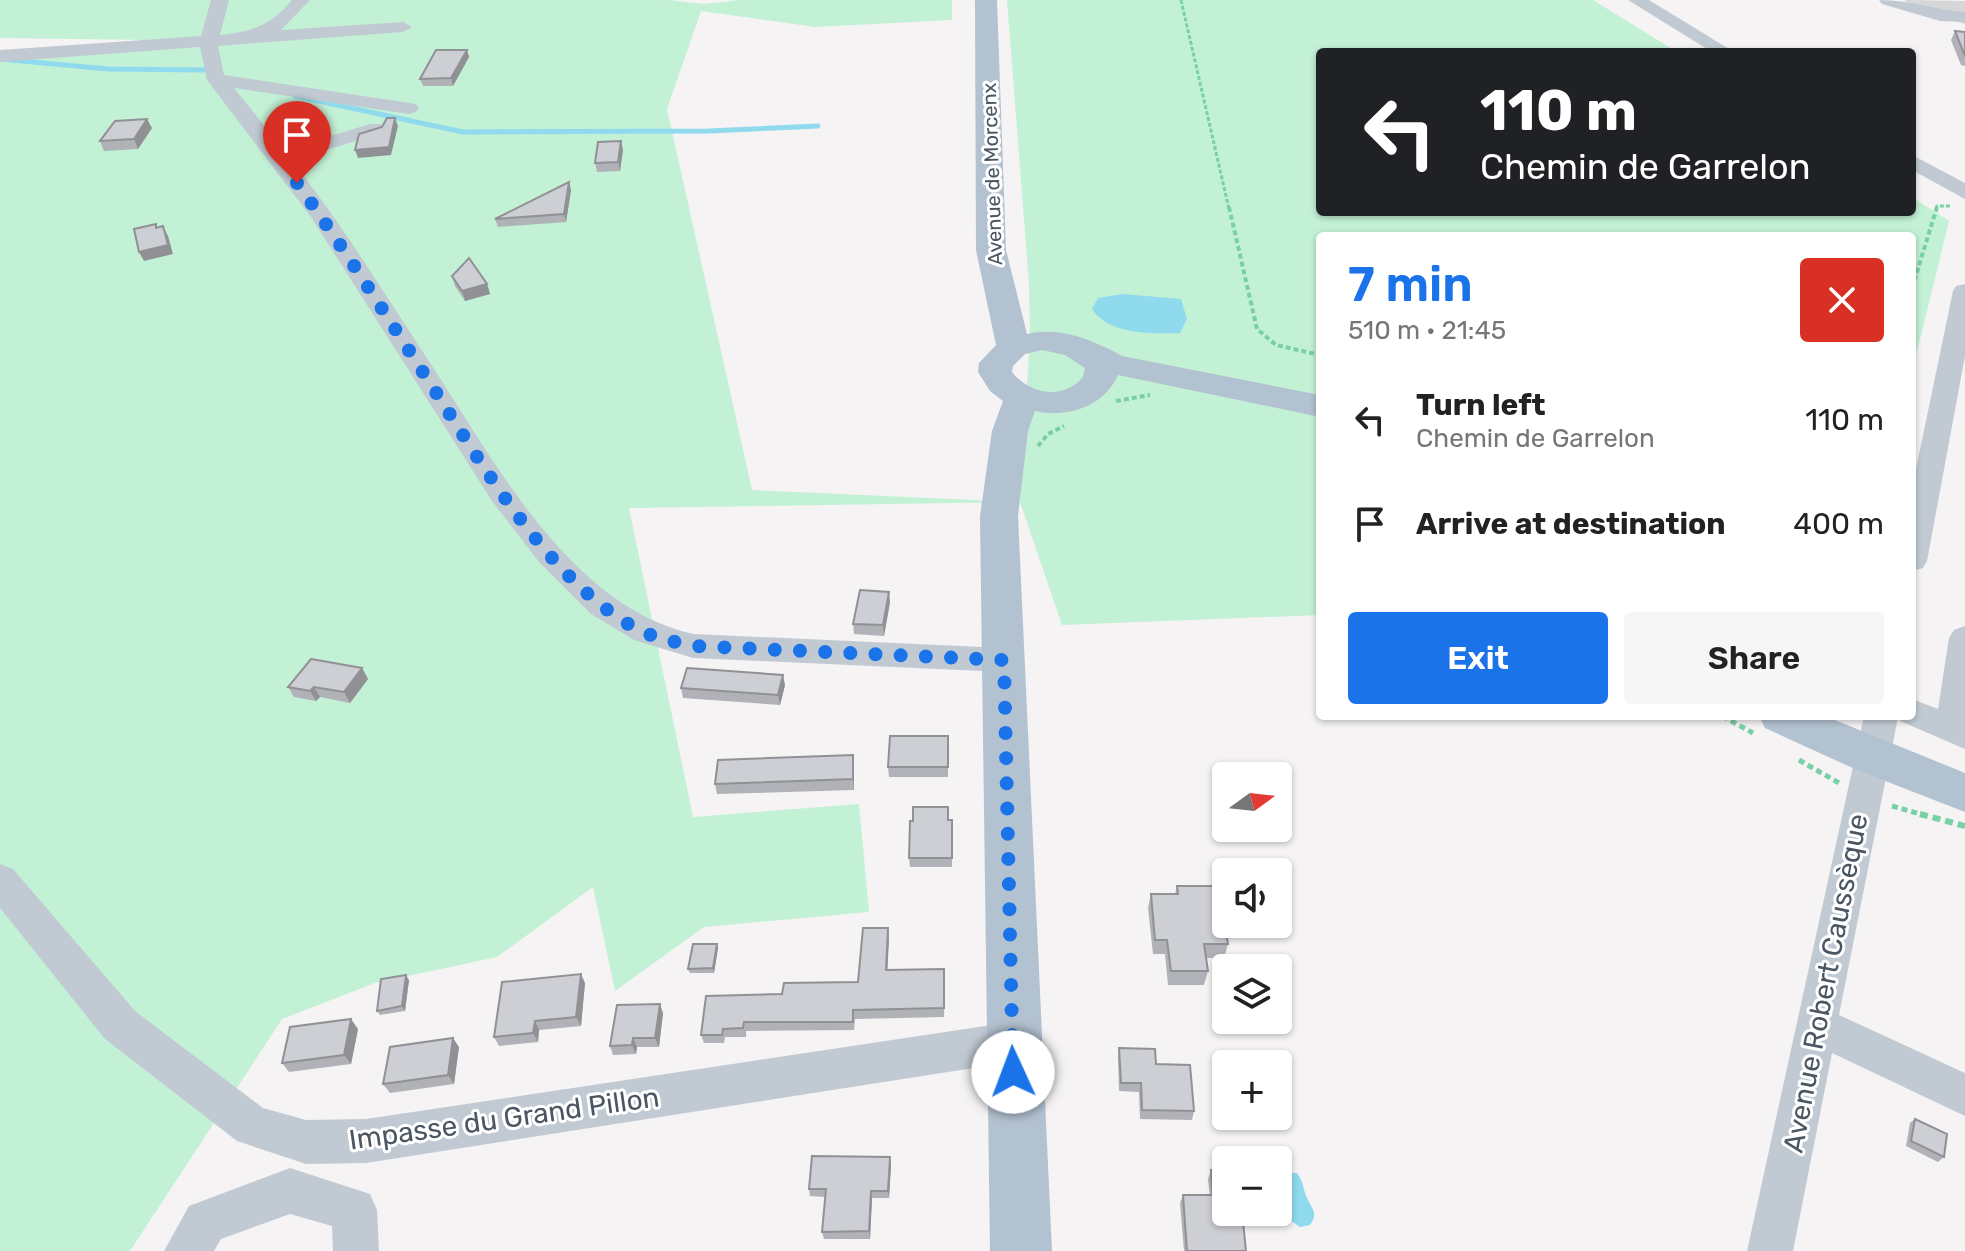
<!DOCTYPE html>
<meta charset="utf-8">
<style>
:root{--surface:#fff;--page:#f6f6f6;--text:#222;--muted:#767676;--accent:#1a73e8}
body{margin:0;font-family:Rubik,sans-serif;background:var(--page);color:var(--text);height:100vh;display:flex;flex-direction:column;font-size:30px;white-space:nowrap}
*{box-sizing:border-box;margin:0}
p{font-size:26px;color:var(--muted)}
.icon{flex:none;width:44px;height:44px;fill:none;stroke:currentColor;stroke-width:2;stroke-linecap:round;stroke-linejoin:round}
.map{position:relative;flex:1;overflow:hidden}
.sheet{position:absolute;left:1316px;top:232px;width:600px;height:488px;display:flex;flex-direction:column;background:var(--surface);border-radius:8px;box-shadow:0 2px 6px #0004}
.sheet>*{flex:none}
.hud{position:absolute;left:1316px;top:48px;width:600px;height:168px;border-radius:8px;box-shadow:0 2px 6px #0004;background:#202124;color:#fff;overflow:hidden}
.needle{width:52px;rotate:75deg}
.buttons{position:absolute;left:1212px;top:762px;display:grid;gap:16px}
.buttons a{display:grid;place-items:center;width:80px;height:80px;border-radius:8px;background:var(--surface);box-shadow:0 2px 6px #0004;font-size:40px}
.pin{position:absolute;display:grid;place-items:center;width:68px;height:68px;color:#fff;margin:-82px -34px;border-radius:50% 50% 50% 0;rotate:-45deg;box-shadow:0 0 8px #0007}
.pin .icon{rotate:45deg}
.me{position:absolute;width:88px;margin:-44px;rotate:358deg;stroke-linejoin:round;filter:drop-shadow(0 0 6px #0008)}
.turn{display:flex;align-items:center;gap:28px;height:168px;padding:0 32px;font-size:36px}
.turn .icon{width:104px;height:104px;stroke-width:2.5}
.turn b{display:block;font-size:56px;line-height:68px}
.round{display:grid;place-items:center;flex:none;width:84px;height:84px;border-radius:8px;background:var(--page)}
.summary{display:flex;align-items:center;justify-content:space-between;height:136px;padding:0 32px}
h1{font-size:48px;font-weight:600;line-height:60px;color:var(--accent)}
.button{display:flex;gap:16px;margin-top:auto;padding:16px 32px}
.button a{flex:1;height:92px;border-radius:8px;background:var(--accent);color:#fff;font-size:32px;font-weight:600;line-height:92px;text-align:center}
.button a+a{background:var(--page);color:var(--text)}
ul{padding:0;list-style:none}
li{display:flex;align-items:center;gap:24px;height:104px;padding:0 32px}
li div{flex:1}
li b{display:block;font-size:30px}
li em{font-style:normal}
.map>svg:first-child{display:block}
.green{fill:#c3f1d5}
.water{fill:#90daee}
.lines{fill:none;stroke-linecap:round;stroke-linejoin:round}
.stream{stroke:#90daee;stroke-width:5}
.taxiway{fill:#d5d6d8;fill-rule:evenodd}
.path-far3{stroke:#7ad0a6;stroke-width:3;stroke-dasharray:4 2;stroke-linecap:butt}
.path-far2{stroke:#7ad0a6;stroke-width:4;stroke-dasharray:5 3;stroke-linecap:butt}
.path-far1{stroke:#7ad0a6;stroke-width:5;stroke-dasharray:6 4;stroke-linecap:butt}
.path{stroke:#7ad0a6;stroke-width:6;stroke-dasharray:8 5;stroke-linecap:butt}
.minor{fill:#c1cad2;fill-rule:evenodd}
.major{fill:#b3c2d1;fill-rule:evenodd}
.wall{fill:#b0b2b7}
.shaded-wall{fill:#909195}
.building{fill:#cdcfd5;stroke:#909195;stroke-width:2}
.route{stroke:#1a73e8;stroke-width:14;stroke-dasharray:0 25.2}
.labels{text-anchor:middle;stroke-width:6;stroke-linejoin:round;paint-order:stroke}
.far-street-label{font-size:20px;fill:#4a5661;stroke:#fff}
.near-street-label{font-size:28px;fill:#4a5661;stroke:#fff}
</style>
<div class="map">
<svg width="1965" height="1251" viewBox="0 0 1965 1251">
<rect width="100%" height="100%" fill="#f5f3f3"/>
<path class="green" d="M0 0H669L704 4 740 0H952V20L815 27 701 11 667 109 752 490 1020 502 1030 336 1029 284 1007 0H1593L1677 52H1320V212H1912V197L1949 221 1912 372V236H1320V615L1062 625 1020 502 629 508 693 817 859 804 869 912 704 927 615 991 593 887 497 957 375 983 282 1019 130 1251H0V60L227 41 0 38Z"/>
<path class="water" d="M1123 294 1181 299 1187 319 1180 333C1152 334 1109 335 1092 309L1098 298Z
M1287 1173H1297C1304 1182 1303 1191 1308 1200 1313 1210 1318 1214 1310 1225L1300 1227 1290 1220 1282 1182Z"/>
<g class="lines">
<path class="stream" d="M0 59 108 69 204 70
M295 96 463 132 709 131 818 126"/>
<path class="taxiway" d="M1905 0 1965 1V24L1910 8Z"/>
<path class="path-far3" d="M1181 0 1229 209
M1936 209 1937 206H1950"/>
<path class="path-far2" d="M1229 207 1257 329 1276 345 1320 355
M1912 288 1937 207
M1116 401 1150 395
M1038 446 1048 434 1064 426"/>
<path class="path-far1" d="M1722 716 1753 733
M1799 760 1839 783
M1892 806 1927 816"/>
<path class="path" d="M1920 814 1965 826"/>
<path class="minor" d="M211 0H229L220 35C251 32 272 25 292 0H310L281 30 403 22 412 27 403 32 218 46 224 75 416 104 419 108 416 112 409 114 234 88 284 150 370 124H384L387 128 384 132 292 161C345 228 389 301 436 372 498 468 573 607 693 634L1004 648 1016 651 1020 660 1016 669 1004 672 693 658 634 640 591 614 539 562 492 501 311 217 207 80 200 47 0 62V50L201 36Z
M1628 0H1649L1734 52H1712Z
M1879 0C1910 0 1935 10 1965 12V22L1940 21 1882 4Z
M1912 155 1965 183V199L1912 170Z
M1965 284V356L1927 561 1923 568 1912 571V488L1953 291 1956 286Z
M1965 626V749L1900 721 1898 717 1839 1015 1965 1073V1116L1832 1053 1793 1251H1747L1864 716H1912V699L1938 709 1949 638 1954 630Z
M0 864 13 869 135 1011 263 1108 306 1120 366 1119 1012 1022 1027 1028 1033 1042 1027 1056 1012 1062 366 1163 306 1164 237 1141 105 1039 0 908Z
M290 1168 370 1194 377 1210 379 1251H333L332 1226 290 1214 221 1239 214 1251H164L189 1206Z"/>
<path class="major" d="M975 0H997L1006 250 1027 334C1060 326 1093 340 1122 356L1320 395V417L1118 375C1104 407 1067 418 1035 411L1028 431 1018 516 1052 1251H990L980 516 992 431 1003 401 990 391 978 372 979 363 996 345 976 250ZM1042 350 1065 355 1085 368 1083 377C1064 400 1030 395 1012 372L1013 366 1025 354Z
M1759 716H1825L1965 773V812L1857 770 1765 728Z"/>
</g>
<path class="wall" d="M1955 31 1965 32V66L1961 65 1951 40Z
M467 50 469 57 453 86H423L420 79Z
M152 128 138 149 104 151 100 141Z
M623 150 620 171 597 172 595 163Z
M571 190 566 222 498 227 495 219Z
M452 276 487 284 490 294 465 301 455 286Z
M890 602 884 636 854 634 853 624Z
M362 668 368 679 350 703 320 697 316 701 294 697 288 687Z
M785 685 780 705 683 698 681 688Z
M948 736V777H889L888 767Z
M853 755 854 765V790L717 794 715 784Z
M948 820H952V867H910L909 858Z
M1177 886 1228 944 1224 958H1206L1208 971 1204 985H1168L1165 954H1153L1148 908 1151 894H1175Z
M889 937 887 970 945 978 944 1017 855 1019 854 1030 746 1031V1037H725L724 1043H704L701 1035 782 994 858 982Z
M717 944 718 948 714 973H690L688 969Z
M409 980 405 1011 380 1015 377 1011Z
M585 983 581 1026 539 1030 538 1042 499 1046 494 1037Z
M663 1013 659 1047H637L636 1054 613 1055 610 1046Z
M358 1029 351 1064 289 1072 282 1063Z
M459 1047 454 1084 390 1093 383 1084Z
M1119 1048 1156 1064 1194 1111 1192 1120 1140 1119 1139 1092 1119 1091 1118 1057Z
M1915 1119 1944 1157 1938 1162 1906 1146 1910 1123Z
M891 1165 889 1198H872L870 1239H824L822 1232 825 1197 810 1196 809 1189Z
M1211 1170 1246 1251H1184L1180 1203 1183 1195H1210L1208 1179Z"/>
<path class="shaded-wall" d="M467 50 469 57 453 86 451 78Z
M395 118 398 126 391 155 358 158 355 150Z
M147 119 152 128 138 149 134 139Z
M621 141 623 150 620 171 618 162Z
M569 182 571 190 566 222 564 214Z
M163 226 168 236 173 254 144 261 139 252Z
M487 284 490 294 465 301 462 291Z
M889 592 890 602 884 636 883 625Z
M362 668 368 679 350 703 344 692Z
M783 675 785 685 780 705 778 695Z
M314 687 320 697 316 701 310 691Z
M853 755 854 765V790L853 779Z
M888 928 889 937 887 979 886 970Z
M717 944 718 948 714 973 713 968Z
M581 974 585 983 581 1026 576 1017Z
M406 975 409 980 405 1011 402 1006Z
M660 1004 663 1013 659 1047 655 1038Z
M351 1019 358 1029 351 1064 344 1055Z
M535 1021 539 1030 538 1042 533 1033Z
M453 1038 459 1047 454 1084 448 1075Z
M633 1038 637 1047 636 1054 632 1045Z
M890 1157 891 1165 889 1198 888 1191Z
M871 1191 872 1198 870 1239 869 1231Z"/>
<path class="building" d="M1955 31 1965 32V56Z
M436 50H467L451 78 420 79Z
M387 118H395L389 147 355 150 359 134 382 127Z
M147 119 134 139 100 141 115 121Z
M621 141 618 162 595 163 598 142Z
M569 182 564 214 495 219Z
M156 224V228L163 226 168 245 139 252 134 229Z
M469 258 487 284 462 291 452 276Z
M860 590 889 592 883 625 853 624Z
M311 659 362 668 344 692 314 687 310 691 288 687Z
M687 668 783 675 778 695 681 688Z
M890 736H948V767H888Z
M853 755V779L715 784 718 760Z
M913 807H948V820H952V858H909L910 821H913Z
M1177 886H1219L1228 944H1204L1208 971H1171L1167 940H1155L1151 894H1178Z
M863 928H888L886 970 944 969V1008L853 1010V1022H744L743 1028 723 1029 722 1035H701L706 996 782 994 784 983 858 982Z
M693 944H717L713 968 688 969Z
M581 974 576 1017 535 1021 533 1033 494 1037 502 982Z
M406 975 402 1006 377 1011 381 979Z
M660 1004 655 1038H633L632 1045 610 1046 617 1005Z
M351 1019 344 1055 282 1063 290 1027Z
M453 1038 448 1075 383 1084 390 1047Z
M1119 1048 1155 1049 1156 1064 1190 1065 1194 1111 1142 1110 1141 1083H1121Z
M1915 1119 1947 1134 1944 1157 1911 1141Z
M812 1156 890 1157 888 1191H871L869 1231 822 1232 826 1189H809Z
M1211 1170 1226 1171V1212H1242L1246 1251H1187L1183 1195H1213Z"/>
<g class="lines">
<path class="route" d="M297 183C347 252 392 325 439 397 487 473 550 578 630 625 649 637 671 641 693 646L1004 660 1013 1072"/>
</g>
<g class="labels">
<g class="far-street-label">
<text transform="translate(992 174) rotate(-92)" y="7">Avenue de Morcenx</text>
</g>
<g class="near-street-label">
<text transform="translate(1825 983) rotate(-79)" y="10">Avenue Robert Caussèque</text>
<text transform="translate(504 1118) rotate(-8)" y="10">Impasse du Grand Pillon</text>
</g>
</g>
</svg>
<div class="buttons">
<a><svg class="needle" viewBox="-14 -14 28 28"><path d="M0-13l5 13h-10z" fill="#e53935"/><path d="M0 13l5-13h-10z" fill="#767676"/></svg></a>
<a><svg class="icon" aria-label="sound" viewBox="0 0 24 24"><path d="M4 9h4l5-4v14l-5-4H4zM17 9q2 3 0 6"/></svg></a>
<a><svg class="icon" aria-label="layers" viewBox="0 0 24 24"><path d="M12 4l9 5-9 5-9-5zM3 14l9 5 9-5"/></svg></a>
<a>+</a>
<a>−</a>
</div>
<div class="pin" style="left:297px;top:183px;background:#d93025"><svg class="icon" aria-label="arrive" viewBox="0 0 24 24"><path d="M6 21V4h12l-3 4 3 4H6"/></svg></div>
<svg class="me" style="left:1013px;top:1072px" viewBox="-20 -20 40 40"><circle r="19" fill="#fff"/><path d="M0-13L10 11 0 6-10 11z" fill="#1a73e8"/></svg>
<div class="hud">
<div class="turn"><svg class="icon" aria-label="left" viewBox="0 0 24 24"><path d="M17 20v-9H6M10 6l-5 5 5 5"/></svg><div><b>110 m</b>Chemin de Garrelon</div></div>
</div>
<section class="sheet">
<div class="summary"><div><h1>7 min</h1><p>510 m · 21:45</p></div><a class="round" style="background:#d93025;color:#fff"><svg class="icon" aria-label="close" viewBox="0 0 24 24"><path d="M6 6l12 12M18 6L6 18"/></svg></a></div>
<ul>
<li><svg class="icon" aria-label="left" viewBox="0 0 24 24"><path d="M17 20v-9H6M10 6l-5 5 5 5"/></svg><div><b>Turn left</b><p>Chemin de Garrelon</p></div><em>110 m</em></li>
<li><svg class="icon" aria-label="arrive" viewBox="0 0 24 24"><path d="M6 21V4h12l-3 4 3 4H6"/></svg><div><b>Arrive at destination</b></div><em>400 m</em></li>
</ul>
<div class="button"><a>Exit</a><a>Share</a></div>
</section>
</div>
